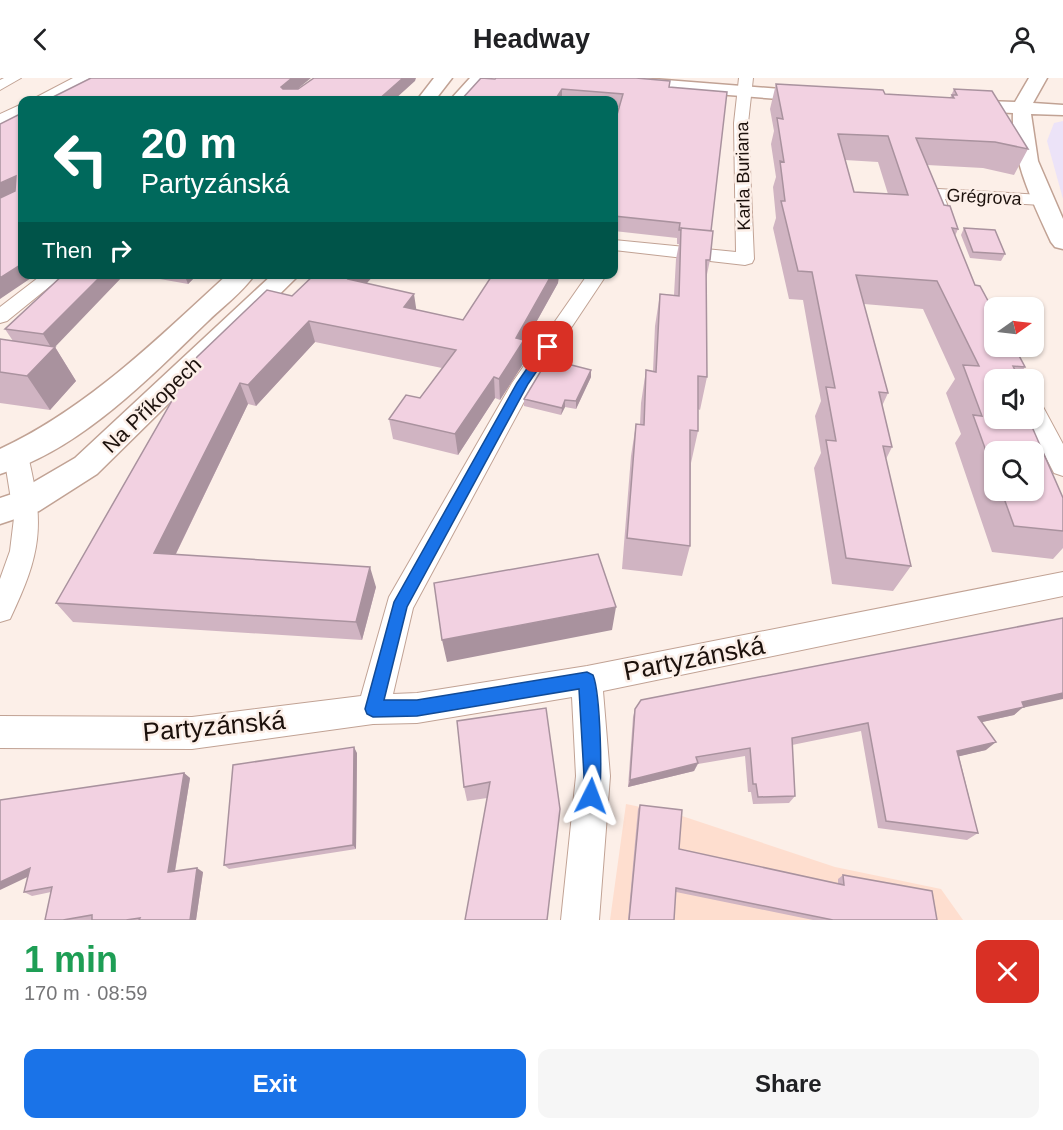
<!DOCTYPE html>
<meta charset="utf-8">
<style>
:root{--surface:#fff;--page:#f6f6f6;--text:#202124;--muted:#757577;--accent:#1a73e8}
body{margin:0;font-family:Helvetica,sans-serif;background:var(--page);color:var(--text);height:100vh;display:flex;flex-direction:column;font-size:22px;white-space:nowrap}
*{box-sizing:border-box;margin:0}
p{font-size:20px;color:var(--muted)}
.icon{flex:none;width:33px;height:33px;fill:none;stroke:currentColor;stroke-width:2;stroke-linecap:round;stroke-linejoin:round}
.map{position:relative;height:842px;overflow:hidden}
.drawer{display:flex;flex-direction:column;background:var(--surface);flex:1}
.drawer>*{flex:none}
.guide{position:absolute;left:18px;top:18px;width:600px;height:183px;border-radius:12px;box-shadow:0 2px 4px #0004;background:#00695c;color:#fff;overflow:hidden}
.needle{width:39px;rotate:76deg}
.fabs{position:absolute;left:984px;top:219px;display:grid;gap:12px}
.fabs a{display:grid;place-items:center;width:60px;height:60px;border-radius:12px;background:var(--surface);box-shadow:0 2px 4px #0004;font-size:30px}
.pin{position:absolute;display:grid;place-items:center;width:51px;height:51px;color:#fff;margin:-26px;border-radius:12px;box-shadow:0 3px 9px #0006}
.me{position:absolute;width:66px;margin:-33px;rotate:3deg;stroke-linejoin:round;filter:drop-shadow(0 0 4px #0008)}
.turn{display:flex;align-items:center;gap:21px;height:126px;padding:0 24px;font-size:27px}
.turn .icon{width:78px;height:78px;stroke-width:2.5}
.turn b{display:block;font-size:42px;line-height:51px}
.then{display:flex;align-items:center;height:57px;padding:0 24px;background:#0003;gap:12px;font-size:22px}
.round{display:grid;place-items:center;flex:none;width:63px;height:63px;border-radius:12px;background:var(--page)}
.headline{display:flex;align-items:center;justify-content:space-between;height:102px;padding:0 24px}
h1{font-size:36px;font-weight:600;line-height:45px;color:#1e9e55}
.button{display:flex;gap:12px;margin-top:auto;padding:12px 24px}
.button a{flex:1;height:69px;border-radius:12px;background:var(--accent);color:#fff;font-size:24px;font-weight:600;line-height:69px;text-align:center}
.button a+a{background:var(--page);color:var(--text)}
header{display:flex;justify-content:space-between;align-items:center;height:78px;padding:0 24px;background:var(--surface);font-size:27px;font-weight:600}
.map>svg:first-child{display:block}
.commercial{fill:#ece3f8}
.built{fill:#fedecf}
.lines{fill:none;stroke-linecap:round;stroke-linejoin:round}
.street-casing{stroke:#c1a294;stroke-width:2}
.secondary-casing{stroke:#c1a294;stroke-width:3}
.street{fill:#fff;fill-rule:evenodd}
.secondary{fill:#fff;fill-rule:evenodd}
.wall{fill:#d0b4c2;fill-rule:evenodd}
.shaded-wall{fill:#a9929e}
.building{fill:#f2d1e1;stroke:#a9929e;stroke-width:1.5;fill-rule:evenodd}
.route{fill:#1a73e8;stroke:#114b97;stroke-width:1.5}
.labels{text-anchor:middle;stroke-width:5;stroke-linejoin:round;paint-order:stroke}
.far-street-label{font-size:18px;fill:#1c110c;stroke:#fcefe8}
.street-label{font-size:21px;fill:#1c110c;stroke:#fcefe8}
.near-street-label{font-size:26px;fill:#1c110c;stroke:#fcefe8}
</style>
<header><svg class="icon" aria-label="back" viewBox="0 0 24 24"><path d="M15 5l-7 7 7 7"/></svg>Headway<svg class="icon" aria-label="person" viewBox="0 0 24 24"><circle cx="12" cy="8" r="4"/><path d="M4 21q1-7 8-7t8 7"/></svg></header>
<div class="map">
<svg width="1063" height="842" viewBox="0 0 1063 842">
<rect width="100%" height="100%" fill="#fcefe8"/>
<path class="commercial" d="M1063 43V121L1047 63 1054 45Z"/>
<path class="built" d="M626 726 679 737 835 789 941 811 963 842H610Z"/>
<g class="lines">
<defs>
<path id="street" d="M4 0H21L0 12V2Z
M73 0H90L48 22H31Z
M739 0H753L748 45 754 181 752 185 745 187 614 172V162L736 174 734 45Z
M22 26V35L0 46V36Z
M938 111 1042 117 1050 122 1042 127 945 121 955 147 946 152 937 147 928 119 932 112Z
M43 196H65L7 243 0 245V229Z
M588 196H607L533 307 413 530 393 616 417 615 587 588 1063 494V518L603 613 610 698 599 842H561L576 698 572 619 417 645 373 646 192 671 0 670V638L192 639 361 618 389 519 512 305Z
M1034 325 1042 327 1063 366V398L1054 395 1026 340H1034Z
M16 369 25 372 28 378C45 448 41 476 10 541L0 544V501L10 473 14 440 4 378 7 372Z"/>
<path id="secondary" d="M434 0H452L435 22H417Z
M470 0H488L468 22H450Z
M565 0H640L818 14 827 19 818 24 574 5Z
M1029 0H1047L1033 25 1063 27V37L1031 36 1038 83 1063 141V171L1055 169 1051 164C1032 123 1011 81 1013 35L956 32 947 27 956 22 1015 24Z
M228 196H255C242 215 222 229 206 245 147 302 81 371 0 396V371C88 330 157 261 228 196Z
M273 196H300L97 396 39 433 0 446V420L15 415 75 380Z"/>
</defs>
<use href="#street" class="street-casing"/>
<use href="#secondary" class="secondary-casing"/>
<use href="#street" class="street"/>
<use href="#secondary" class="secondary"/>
</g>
<path class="wall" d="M495 1 670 3 669 9 711 153 710 182 706 201 707 299 700 332 698 331V353L691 385 690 468 682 498 622 491 631 378 636 346H640L641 325 646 292 653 293 655 248 660 216 674 217 676 181 679 166H677V160L614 153V47L619 29 614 28V22H461Z
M776 6 885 16 950 20 954 11 1028 71 1014 97 983 90 927 87 944 127 958 151 955 158 975 207 1025 289 1018 299 1038 343 1032 351 1063 420V470L1053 481 992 474 955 365 961 356 946 315 955 301 923 231 864 226 888 315 882 328 892 369 886 381 911 488 893 513 832 506 814 390 821 375 815 338 821 323 803 222 789 221 773 150 776 140 773 109 776 99 771 66 774 53 770 31ZM845 82 878 84 888 116 854 114ZM994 374 1034 412H994Z
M964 150 1005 176 1001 183 970 180 961 157Z
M64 196 55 269 76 303 50 332 0 325V261L13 263 5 251Z
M132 196H198L188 206Z
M552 196H559L558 205 524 266 525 283 500 322 495 320 458 377 393 361 389 341 420 320 442 290 315 264 256 328 248 326 176 476 376 509 362 562 73 544 56 525 292 218 367 206 417 232 463 242Z
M591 292V299L576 331 565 329 561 337 524 328V321Z
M546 630 487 720 467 723 464 709Z
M1022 630 1014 637 982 644 986 672 959 678 978 755 967 762 878 750 861 653 792 667 795 718 789 725 753 726 751 714H748L745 678 698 686 694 693 628 709 633 639 635 631Z
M357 675 356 771 229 791 224 787Z
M184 695 190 700 175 794H203L196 842H45L51 814 32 818 24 814Z
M640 727 679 771 838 806V801L843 797 937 842H813L676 814 674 842H628L638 731Z"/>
<path class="shaded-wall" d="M292 0H311L284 22 281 9Z
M403 0H416L415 3 394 22H378Z
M562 11V22H555Z
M16 98 22 109 0 123V105Z
M22 186V196H37L0 221V200Z
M103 196H125L55 269 76 303 50 332 27 298 52 271 43 256Z
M184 196H198L188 206Z
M352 196H375L352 222 348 201Z
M552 196H559L558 205 524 266 525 283 500 322 499 301 516 260Z
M414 216 417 236 404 229Z
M309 243 315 264 256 328 248 307Z
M591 292V299L576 331V323Z
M494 299 495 320 458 377 455 356Z
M240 305 248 326 167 494 154 475Z
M565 322V329L561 337 562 330Z
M370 489 376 509 362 562 356 544Z
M616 529 612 552 447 584 442 562Z
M1063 615V621L1022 630 1014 637 969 647 978 639 1022 624Z
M996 664 986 672 948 681 957 673Z
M354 669 357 675 356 771 353 767Z
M698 685 694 693 628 709 630 702Z
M184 695 190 700 174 798 168 794Z
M30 790 38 794 0 812V804Z
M197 790 203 794 196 842H190Z"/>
<path class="building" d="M91 0H292L281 9 283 11H298L314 0H403L378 22H47Z
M481 0 495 1 496 0H636L670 3 669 9 727 14 711 153 681 150V152H679L680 145 614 138V47L623 16 562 11 555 22H461Z
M776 6 883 12 885 16 954 20 952 17H957L954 11 992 13 1028 71 995 64 916 60 944 127 950 128 958 151 952 150 975 207 980 208 994 234V268H1014L1025 289 1013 288 1020 302H994V340H1034V332L1038 343 1029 342 1063 420V453L1014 448 1001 412H1034V374H994V395L973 337 982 338 963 287 979 288 937 203 856 197 888 315 879 314 892 369 883 368 911 488 846 480 826 362 836 363 826 309 835 310 812 194 798 193 781 123H785L780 83 784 84 777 40 783 41ZM838 56 888 58 908 117 854 114Z
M22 35V186L0 200V120L15 113 16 98 0 105V46Z
M681 150 713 153 710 182H706L707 299 698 298V353L690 352V468L627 460 636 346 644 347 646 292 656 294 660 216 679 218Z
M964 150 995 152 1005 176 973 174Z
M64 196H103L43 256 5 251Z
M315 196H352L348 201 414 216 404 229 463 242 493 196H552L516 260 524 262 499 301 494 299 455 356 389 341 406 317 420 320 456 272 309 243 248 307 240 305 154 475 370 489 356 544 56 525 197 279 267 212 292 218Z
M0 261 55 269 27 298 0 294Z
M548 281 591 292 576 323 565 322 562 330 524 321Z
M598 476 616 529 442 562 434 505Z
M1063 540V615L1022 624 1024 629 978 639 996 664 957 673 978 755 886 743 868 645 792 660 795 718 758 719 756 706H753L750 670 696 679 698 685 630 702 635 631 641 622Z
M546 630 560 731 547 842H465L490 704 464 709 457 643Z
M354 669 353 767 224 787 233 687Z
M184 695 168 794 197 790 190 842H139L140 840 126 842H92V837L63 842H45L52 809 24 814 30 790 0 804V722Z
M640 727 682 732 679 771 844 807 843 797 932 813 937 842H833L676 810 674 842H629Z"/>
<path class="route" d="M544 266 553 269 528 306 407 529 384 622H417L587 594 593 597C600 614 604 708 597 725L591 727 584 725 582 718 584 698 579 611 417 638 373 639 367 636 365 631 394 524 517 305Z"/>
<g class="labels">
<g class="far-street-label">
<text transform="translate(743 98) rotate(-91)" y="6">Karla Buriana</text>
<text transform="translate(984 119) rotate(3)" y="6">Grégrova</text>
</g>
<g class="street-label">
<text transform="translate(152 327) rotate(-44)" y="7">Na Příkopech</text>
</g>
<g class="near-street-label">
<text transform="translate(694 580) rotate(-11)" y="9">Partyzánská</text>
<text transform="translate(214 648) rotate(-5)" y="9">Partyzánská</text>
</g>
</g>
</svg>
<div class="fabs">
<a><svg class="needle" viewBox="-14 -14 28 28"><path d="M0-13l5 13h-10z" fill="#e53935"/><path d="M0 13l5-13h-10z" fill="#757577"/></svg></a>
<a><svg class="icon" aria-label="sound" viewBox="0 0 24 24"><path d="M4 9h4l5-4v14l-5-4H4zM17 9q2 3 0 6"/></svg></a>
<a><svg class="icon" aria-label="search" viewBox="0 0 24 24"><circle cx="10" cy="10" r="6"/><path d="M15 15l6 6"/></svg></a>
</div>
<div class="pin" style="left:548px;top:269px;background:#d93025"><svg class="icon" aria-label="arrive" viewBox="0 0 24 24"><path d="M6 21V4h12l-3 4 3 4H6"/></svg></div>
<svg class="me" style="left:591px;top:718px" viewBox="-20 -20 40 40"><path d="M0-17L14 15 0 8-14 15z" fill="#1a73e8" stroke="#fff" stroke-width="4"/></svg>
<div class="guide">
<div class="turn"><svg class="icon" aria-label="left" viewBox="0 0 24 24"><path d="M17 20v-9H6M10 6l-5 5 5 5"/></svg><div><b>20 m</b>Partyzánská</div></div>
<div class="then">Then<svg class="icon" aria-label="right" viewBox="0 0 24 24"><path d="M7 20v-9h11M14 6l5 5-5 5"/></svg></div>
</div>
</div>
<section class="drawer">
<div class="headline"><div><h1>1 min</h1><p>170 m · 08:59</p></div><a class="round" style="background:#d93025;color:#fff"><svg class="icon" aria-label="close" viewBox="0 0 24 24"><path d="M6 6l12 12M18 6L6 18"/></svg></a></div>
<div class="button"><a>Exit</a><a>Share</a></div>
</section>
